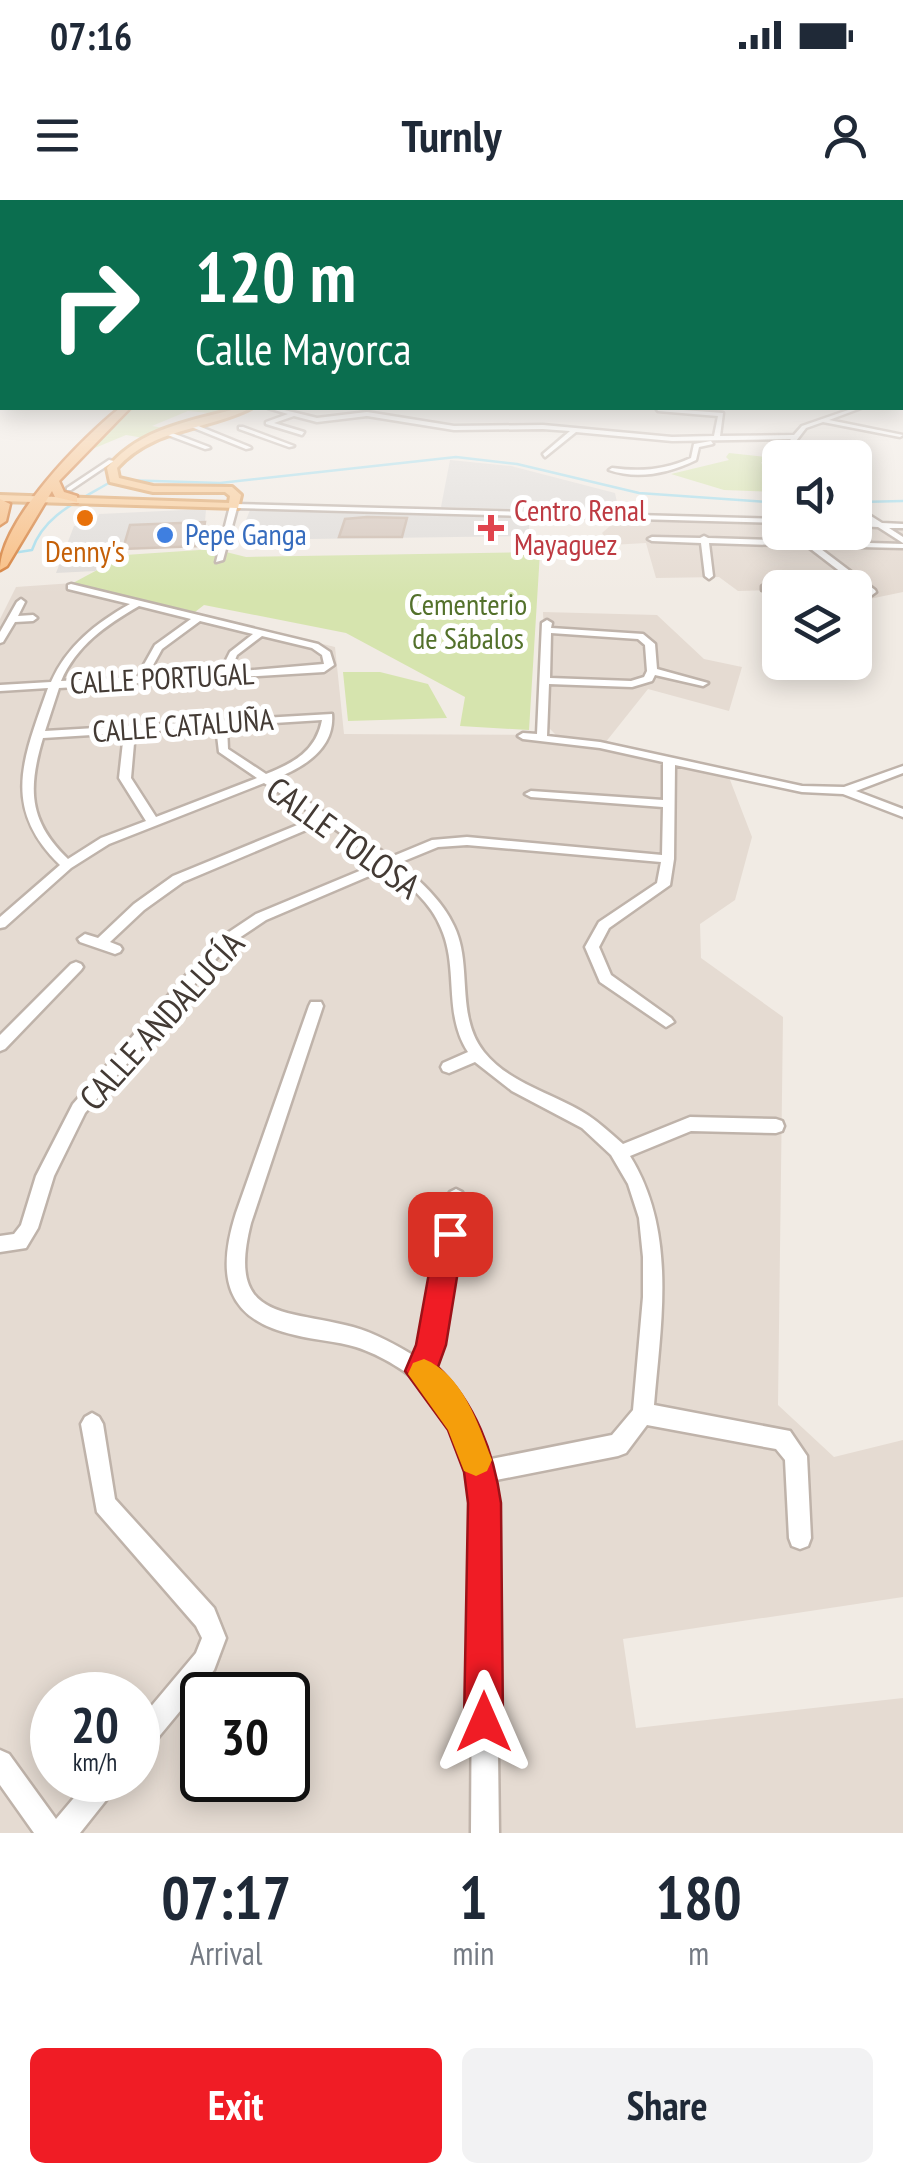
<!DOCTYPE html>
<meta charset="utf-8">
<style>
:root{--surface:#fff;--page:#f2f2f3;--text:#1f2937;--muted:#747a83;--accent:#f01c25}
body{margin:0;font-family:"PT Sans Narrow",sans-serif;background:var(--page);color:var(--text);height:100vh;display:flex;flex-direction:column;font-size:38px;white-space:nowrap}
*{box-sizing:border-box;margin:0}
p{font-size:32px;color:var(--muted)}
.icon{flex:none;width:55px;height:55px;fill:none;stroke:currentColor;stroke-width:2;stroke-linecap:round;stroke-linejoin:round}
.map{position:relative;height:1633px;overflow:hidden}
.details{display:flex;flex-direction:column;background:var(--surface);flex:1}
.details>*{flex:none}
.guide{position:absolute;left:0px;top:0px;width:905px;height:210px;box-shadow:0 5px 25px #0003;background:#0b6e4f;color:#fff;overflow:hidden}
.buttons{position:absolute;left:762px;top:240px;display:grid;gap:20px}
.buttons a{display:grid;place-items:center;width:110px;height:110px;border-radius:15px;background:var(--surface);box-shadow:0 5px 25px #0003;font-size:50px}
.speed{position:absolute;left:30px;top:1472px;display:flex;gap:20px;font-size:50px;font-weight:700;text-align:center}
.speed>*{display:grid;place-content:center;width:130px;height:130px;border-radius:50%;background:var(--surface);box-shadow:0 5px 25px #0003;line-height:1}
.speed small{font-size:25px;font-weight:400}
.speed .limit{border:5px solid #111;border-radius:15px;background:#fff;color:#111}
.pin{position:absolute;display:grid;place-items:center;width:85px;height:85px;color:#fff;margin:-42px;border-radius:20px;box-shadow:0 5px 15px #0006}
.me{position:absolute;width:110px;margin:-55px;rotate:0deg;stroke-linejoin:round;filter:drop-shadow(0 0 8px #0008)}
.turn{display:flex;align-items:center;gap:35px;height:210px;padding:0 30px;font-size:45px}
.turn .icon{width:130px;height:130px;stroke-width:2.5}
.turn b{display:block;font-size:70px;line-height:85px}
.eta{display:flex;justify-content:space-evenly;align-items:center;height:170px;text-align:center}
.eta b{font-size:60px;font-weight:700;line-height:70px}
.primary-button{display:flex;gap:20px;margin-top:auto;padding:20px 30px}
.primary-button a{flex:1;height:115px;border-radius:15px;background:var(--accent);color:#fff;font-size:40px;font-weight:700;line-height:115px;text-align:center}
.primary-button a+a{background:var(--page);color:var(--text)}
.status{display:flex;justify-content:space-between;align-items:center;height:70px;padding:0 50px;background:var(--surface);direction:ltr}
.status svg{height:28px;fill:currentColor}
header{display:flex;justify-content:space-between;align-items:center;height:130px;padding:0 30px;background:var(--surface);font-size:45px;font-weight:700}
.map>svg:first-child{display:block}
.residential{fill:#e5dbd2;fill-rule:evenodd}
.green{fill:#d6e4ae}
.parking{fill:#dfdcd9}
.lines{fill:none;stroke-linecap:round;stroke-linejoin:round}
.stream{stroke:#a2dcec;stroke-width:2.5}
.building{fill:#d5c7bd;stroke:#ccbbae;stroke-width:2.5}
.minor-casing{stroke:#bfb3aa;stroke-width:5}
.tertiary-casing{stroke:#bfb3aa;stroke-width:4}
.primary-casing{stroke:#dda366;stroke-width:6}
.trunk-casing{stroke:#d57f3a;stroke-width:5}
.minor{fill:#fff;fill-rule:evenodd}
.tertiary{fill:#fff;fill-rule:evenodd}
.primary{fill:#f9ca95;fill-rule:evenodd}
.trunk{fill:#f8bc7f;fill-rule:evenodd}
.route{fill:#f01c25;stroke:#9c1218;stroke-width:2.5}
.slow{fill:#f59e0b}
.food-dot{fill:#e8710a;stroke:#fff;stroke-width:4}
.health-dot{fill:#e0444e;stroke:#fff;stroke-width:4}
.shop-dot{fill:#3f7fe0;stroke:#fff;stroke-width:4}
.labels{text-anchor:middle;stroke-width:10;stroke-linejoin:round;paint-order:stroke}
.far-health-label{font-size:30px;fill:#be3a42;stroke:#fff;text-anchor:start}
.far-shop-label{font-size:30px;fill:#366cbe;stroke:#fff;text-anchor:start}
.far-food-label{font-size:30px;fill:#c56008;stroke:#fff}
.far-park-label{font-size:30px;fill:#53712b;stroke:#fff}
.far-street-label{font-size:30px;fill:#433a34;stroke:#fff}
.street-label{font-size:35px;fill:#433a34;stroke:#fff}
</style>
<div class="status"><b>07:16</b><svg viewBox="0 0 49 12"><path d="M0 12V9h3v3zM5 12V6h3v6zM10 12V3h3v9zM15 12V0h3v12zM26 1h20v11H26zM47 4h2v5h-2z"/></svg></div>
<header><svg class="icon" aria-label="menu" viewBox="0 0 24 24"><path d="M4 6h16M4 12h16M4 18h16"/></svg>Turnly<svg class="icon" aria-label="person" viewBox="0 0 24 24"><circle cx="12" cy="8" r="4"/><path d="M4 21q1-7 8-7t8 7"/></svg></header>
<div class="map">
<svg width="903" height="1633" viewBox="0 0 903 1633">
<rect width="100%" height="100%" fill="#f1ebe4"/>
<path class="residential" d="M643 318 780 324V332H855V327L903 328V392L855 402V388L738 391 719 377 656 378 646 343 611 345 602 333 611 325Z
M73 383 335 447 344 534 556 535 548 527 543 412 657 415 704 459 742 467 729 511 648 489 605 543 573 538 727 572 752 637 735 700 700 724 701 758 783 817 778 1205 834 1257 903 1240V1397L623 1439 636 1528 903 1498V1633H0V419L16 387ZM52 1495H138V1580H52ZM202 1495H288V1580H202Z"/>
<path class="green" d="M132 208H234L219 214 188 211 152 226 169 229 144 238 126 235 78 255Z
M729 253 766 257 761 263 780 276V292L724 290 671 274 729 260 726 257Z
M214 349 246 357 540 352 529 530 460 526 465 497 346 433 204 405 195 412 73 383 125 355Z
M343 472H380L428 484 447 518 348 521Z"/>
<path class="parking" d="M450 260 511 266 615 293 619 312 441 307Z
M206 309 205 322 131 325 123 349 95 371 56 373 74 326 95 324 99 314Z
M250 310 529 316V336L238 340Z"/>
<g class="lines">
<path class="stream" d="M121 280 220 283 456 257 517 264 639 293 780 303
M859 302 903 301
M0 355 32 350C44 314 81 300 112 281"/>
</g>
<path class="building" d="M367 317 407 318 402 337H339L345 319Z
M205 322 201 346 123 349 130 325Z"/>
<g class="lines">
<defs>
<path id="minor" d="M0 188 2 189V193L0 192Z
M268 208H276L317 218 367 212 454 226 543 225 672 237 714 236 718 216 658 211 656 208 723 213 720 236 794 235 802 226 854 208H861L829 220 903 235 900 237 823 222 806 228 783 258H780V274L777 272 774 261 791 239 672 241 576 232 545 257 543 254 570 231 543 229 454 230 367 216 317 222 294 216 274 223 304 232 302 235 266 224V222L288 214Z
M191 223 250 247 251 248 246 249 189 226Z
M239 227H243L294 246 289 247 239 229Z
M167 231 209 247 210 248 205 249 165 234Z
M711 241 713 244 699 247 696 260C669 273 638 280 609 270L612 268C641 272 664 270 691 258L694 244Z
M109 260 114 261 71 290H67V288Z
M234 304 780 319V323L237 308 223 360 216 362 230 306Z
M855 306 882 323 903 324V328H889L903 337V343L878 327 855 326V322H871L855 311Z
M704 336 708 338 903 344V348L817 346 875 390 876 392 872 395 852 381 762 390V386L765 385 846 376 807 346 709 343 713 376 709 379 705 376 701 343 652 341 648 339 652 337 700 338Z
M71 384 318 444 330 452 334 465 324 472 59 488 45 531 332 514C335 549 303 568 274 579L391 657 432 640 467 637 662 655 663 607 531 597 525 594 531 591 663 600V562L600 548 523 539 518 536 523 533 537 534 542 423 547 420 552 423 551 428 643 434 655 444 657 469 708 483 703 486 655 475 652 481 632 487 549 484 547 536 600 542 802 586 844 587 903 566V573L856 591 903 609V617L843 594 802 592 675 565 674 659 670 685 609 728 599 747 611 775 671 818 674 822 666 827 600 782 585 747 599 722 657 683 661 662 467 645 438 647 399 663C420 681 442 700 454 726 473 765 455 816 484 852 508 882 548 892 581 911 597 920 609 932 623 944L690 917 776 919 782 921 784 926 782 931 776 933 691 931 630 956C677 1032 661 1121 654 1205L790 1231 807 1256 811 1338 808 1346 800 1349 792 1346 789 1338 785 1260 776 1249 647 1225 626 1253 618 1256 491 1281 495 1303 499 1633H471L473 1303C467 1262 457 1221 428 1191 409 1172 381 1155 356 1147 336 1141 315 1140 295 1135 225 1120 216 1076 236 1013L309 806 311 802H321L323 806 251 1023C226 1121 284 1109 353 1127 375 1133 396 1145 416 1157L421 1145 447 997 450 992 456 989 462 992 465 997 441 1145 432 1168C461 1191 476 1225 486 1260L612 1235 633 1210 643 1097V1057L639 1018 628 984 611 955 582 928 512 891 475 862 449 873 443 871 441 867 443 863 468 852C443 814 459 768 441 728 431 703 408 684 388 668L266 720 227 746 85 913 54 976 38 1028 26 1048 0 1052V1036L14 1034 21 1025 36 976 73 904 217 740 256 714 381 662 325 622 183 682 144 710 110 742 120 746 122 749 120 752 115 754 80 742 78 739 85 734 98 738 134 704 173 676 317 617 264 583 109 644 71 668 5 727 0 728V717L60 665C0 607 24 557 48 488L0 491V485L51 482C67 446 96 423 130 404L68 389V385ZM139 406 191 419 155 445 137 477 61 481C76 446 106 425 139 406ZM200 421 253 434 230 452 220 472 147 476 162 449ZM551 433 638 439 645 445 647 471 644 477 631 481 550 478ZM262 436 312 448 322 455 324 464 230 472 237 455ZM322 520C316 551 294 563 266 574L228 549 227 526ZM216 527 219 552 257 578 156 617 131 578 135 532ZM124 533 119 578 146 621 101 638 68 659C28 621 28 588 43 538Z
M21 399 25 402 18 416 33 415 37 418 33 421 15 422 3 442 0 443V432L17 402Z
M76 762 81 764 83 767 81 770 5 849 0 851V835L71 764Z
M92 1213 99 1217 103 1224 115 1299 214 1408 226 1438 214 1470 147 1551 138 1555V1522L196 1453 202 1438 196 1426 97 1312 81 1224 85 1217Z
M0 1550 9 1554 56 1619 89 1580H119L115 1589 80 1633H34L0 1585Z"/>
<path id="tertiary" d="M902 198H903V202H902Z"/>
<path id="primary" d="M239 208H251C206 231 154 227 117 268L119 278 153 286 232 287 241 295 238 308 0 301V295L229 303 230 296 225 292H153L110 282 107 268C140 228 191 221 239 208Z"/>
<path id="trunk" d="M120 208H130L59 281 64 292 77 296V302L55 297 52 291 7 366 0 370C0 321 82 238 120 208Z
M0 299 10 304 6 321 0 325Z"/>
</defs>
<use href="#minor" class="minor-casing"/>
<use href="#tertiary" class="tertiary-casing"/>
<use href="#primary" class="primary-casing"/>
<use href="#trunk" class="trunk-casing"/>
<use href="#minor" class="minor"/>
<use href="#tertiary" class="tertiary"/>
<use href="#primary" class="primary"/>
<use href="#trunk" class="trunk"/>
</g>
<linearGradient id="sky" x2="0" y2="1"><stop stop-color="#8cc4ea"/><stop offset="0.42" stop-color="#f9f6f3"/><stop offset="1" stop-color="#f9f6f3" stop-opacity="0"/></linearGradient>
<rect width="903" height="394" fill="url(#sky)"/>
<path class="route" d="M450 1022 460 1026 464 1034 446 1145 438 1167C475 1202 494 1253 501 1303L503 1522 498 1536 484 1542 470 1536 464 1522 468 1303 464 1272 448 1230 405 1171 416 1145 436 1034 440 1026Z"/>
<path class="slow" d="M424 1159C463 1175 478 1223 492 1260L487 1271 476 1276 464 1271 448 1230 408 1174 413 1163Z"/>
<circle class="food-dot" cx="85" cy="318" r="10"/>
<path class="health-dot" d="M486 313h10v10h10v10h-10v10h-10v-10h-10v-10h10z"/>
<circle class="shop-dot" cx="165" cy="335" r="10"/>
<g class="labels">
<g class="far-health-label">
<text x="514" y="321">Centro Renal<tspan x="514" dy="34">Mayaguez</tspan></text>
</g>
<g class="far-shop-label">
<text x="185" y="345">Pepe Ganga</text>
</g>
<g class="far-food-label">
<text x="85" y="362">Denny's</text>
</g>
<g class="far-park-label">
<text x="468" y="415">Cementerio<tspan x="468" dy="34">de Sábalos</tspan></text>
</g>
<g class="far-street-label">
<text transform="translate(162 479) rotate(-3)" y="10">CALLE PORTUGAL</text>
<text transform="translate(183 526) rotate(-4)" y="10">CALLE CATALUÑA</text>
</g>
<g class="street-label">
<text transform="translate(343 638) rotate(36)" y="12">CALLE TOLOSA</text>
<text transform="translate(162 821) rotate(-48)" y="12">CALLE ANDALUCÍA</text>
</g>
</g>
</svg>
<div class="buttons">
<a><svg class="icon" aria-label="sound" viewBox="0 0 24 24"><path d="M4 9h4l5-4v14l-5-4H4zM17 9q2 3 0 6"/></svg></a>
<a><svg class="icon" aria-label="layers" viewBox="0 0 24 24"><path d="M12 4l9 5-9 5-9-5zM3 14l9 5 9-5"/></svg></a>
</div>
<div class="speed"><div>20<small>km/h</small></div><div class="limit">30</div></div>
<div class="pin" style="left:450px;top:1034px;background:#d93025"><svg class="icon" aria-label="arrive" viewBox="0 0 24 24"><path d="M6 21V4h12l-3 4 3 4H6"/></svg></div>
<svg class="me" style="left:484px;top:1522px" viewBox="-20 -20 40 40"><path d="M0-17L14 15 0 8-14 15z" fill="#f01c25" stroke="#fff" stroke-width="4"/></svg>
<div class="guide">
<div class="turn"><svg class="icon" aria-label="right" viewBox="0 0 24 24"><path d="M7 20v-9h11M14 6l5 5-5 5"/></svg><div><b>120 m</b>Calle Mayorca</div></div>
</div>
</div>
<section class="details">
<div class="eta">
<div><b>07:17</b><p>Arrival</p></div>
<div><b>1</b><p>min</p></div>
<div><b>180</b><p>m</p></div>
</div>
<div class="primary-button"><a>Exit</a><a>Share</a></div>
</section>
